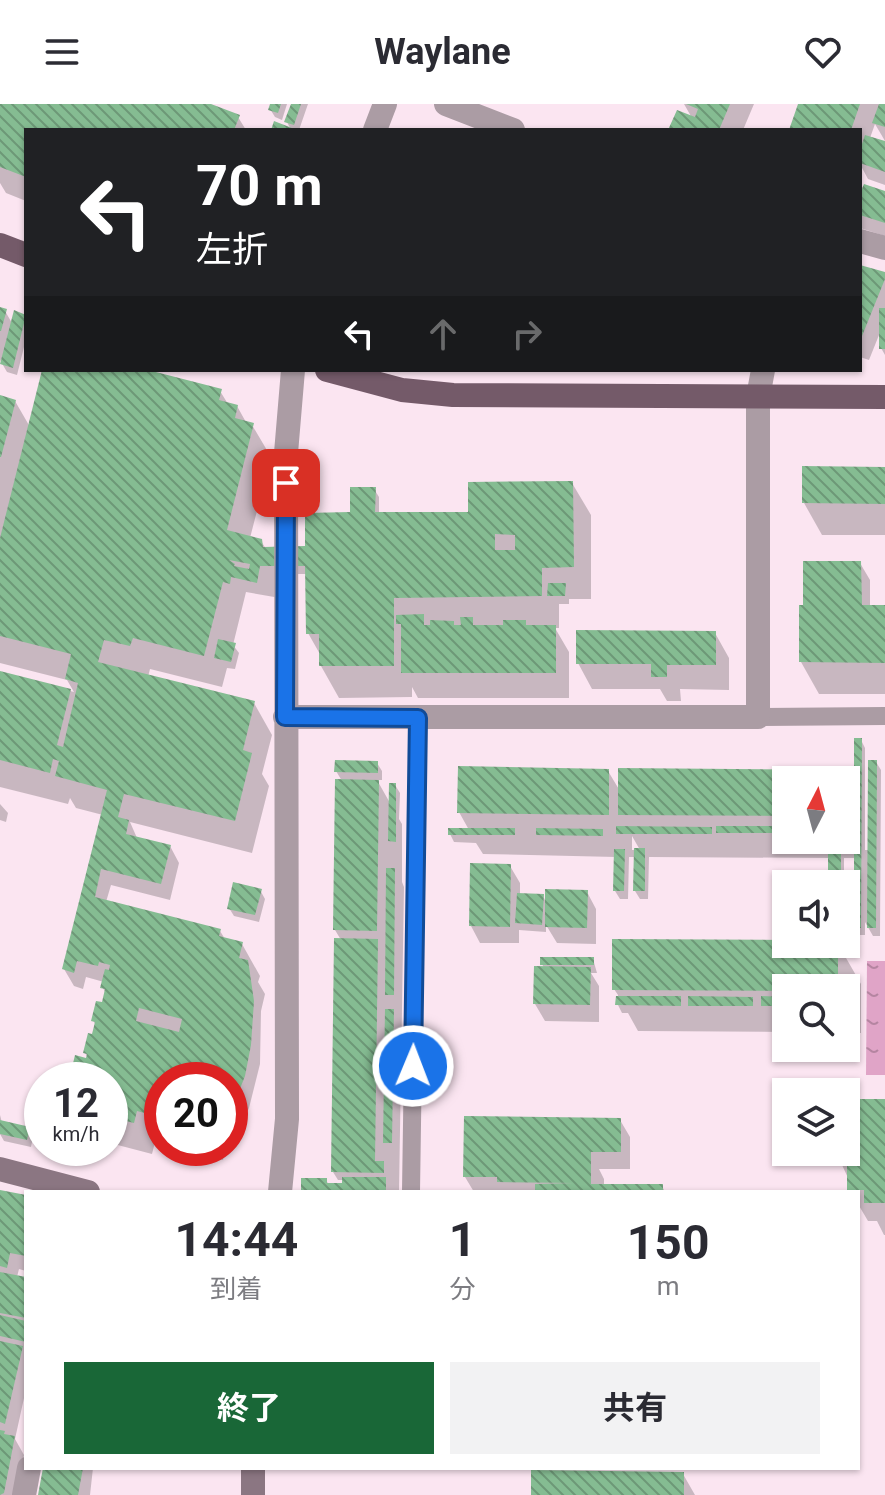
<!DOCTYPE html>
<html lang="ja">
<meta charset="utf-8">
<style>
:root{--surface:#fff;--page:#f2f2f3;--text:#2b2b33;--muted:#7c7c81;--accent:#196737}
body{margin:0;font-family:Roboto,"Noto Sans JP",sans-serif;background:var(--page);color:var(--text);height:100vh;display:flex;flex-direction:column;font-size:30px;white-space:nowrap}
*{box-sizing:border-box;margin:0}
p{font-size:26px;color:var(--muted)}
.icon{flex:none;width:44px;height:44px;fill:none;stroke:currentColor;stroke-width:2;stroke-linecap:round;stroke-linejoin:round}
.map{position:relative;flex:1;overflow:hidden}
.drawer{position:absolute;left:24px;top:1086px;width:836px;height:280px;display:flex;flex-direction:column;background:var(--surface);border-radius:0px;box-shadow:0 2px 6px #0004}
.drawer>*{flex:none}
.guide{position:absolute;left:24px;top:24px;width:838px;height:244px;border-radius:0px;box-shadow:0 2px 6px #0004;background:#202124;color:#fff;overflow:hidden}
.needle{width:52px;rotate:6deg}
.controls{position:absolute;left:772px;top:662px;display:grid;gap:16px}
.controls a{display:grid;place-items:center;width:88px;height:88px;border-radius:0px;background:var(--surface);box-shadow:0 2px 6px #0004;font-size:40px}
.speed{position:absolute;left:24px;top:958px;display:flex;gap:16px;font-size:40px;font-weight:700;text-align:center}
.speed>*{display:grid;place-content:center;width:104px;height:104px;border-radius:50%;background:var(--surface);box-shadow:0 2px 6px #0004;line-height:1}
.speed small{font-size:20px;font-weight:400}
.speed .limit{border:12px solid #d22;background:#fff;color:#111}
.pin{position:absolute;display:grid;place-items:center;width:68px;height:68px;color:#fff;margin:-34px;border-radius:16px;box-shadow:0 4px 12px #0006}
.me{position:absolute;width:88px;margin:-44px;rotate:1deg;stroke-linejoin:round;filter:drop-shadow(0 0 6px #0008)}
.turn{display:flex;align-items:center;gap:28px;height:168px;padding:0 40px;font-size:36px}
.turn .icon{width:104px;height:104px;stroke-width:2.5}
.turn b{display:block;font-size:56px;line-height:68px}
.lanes{display:flex;align-items:center;height:76px;padding:0 40px;background:#0003;justify-content:center;gap:40px;direction:ltr}
.lanes .off{opacity:.35}
.eta{display:flex;justify-content:space-evenly;align-items:center;height:136px;text-align:center}
.eta b{font-size:48px;font-weight:700;line-height:56px}
.primary-button{display:flex;gap:16px;margin-top:auto;padding:16px 40px}
.primary-button a{flex:1;height:92px;border-radius:0px;background:var(--accent);color:#fff;font-size:32px;font-weight:700;line-height:92px;text-align:center}
.primary-button a+a{background:var(--page);color:var(--text)}
header{display:flex;justify-content:space-between;align-items:center;height:104px;padding:0 40px;background:var(--surface);font-size:36px;font-weight:700}
.map>svg:first-child{display:block}
.water{fill:url(#water-ripples)}
.shadow{fill:#0003;fill-rule:evenodd}
.building{fill:url(#building-back-hatch);fill-rule:evenodd}
.lines{fill:none;stroke-linecap:round;stroke-linejoin:round}
.lane{stroke:#ab9ca4;stroke-width:18}
.street{stroke:#ab9ca4;stroke-width:24}
.secondary{stroke:#8b7682;stroke-width:24}
.primary{stroke:#745a69;stroke-width:24}
.route-casing{stroke:#114b97;stroke-width:20}
.route{stroke:#1a73e8;stroke-width:14}
</style>
<header><svg class="icon" aria-label="menu" viewBox="0 0 24 24"><path d="M4 6h16M4 12h16M4 18h16"/></svg>Waylane<svg class="icon" aria-label="heart" viewBox="0 0 24 24"><path d="M12 20l-8-8c-3-5 5-10 8-4 3-6 11-1 8 4z"/></svg></header>
<div class="map">
<svg width="885" height="1391" viewBox="0 0 885 1391">
<defs>
<pattern id="water-ripples" width="26" height="14" patternUnits="userSpaceOnUse" patternTransform="scale(2)"><rect width="26" height="14" fill="#e0a4c7"/><path d="M2 4q2-2 4 0t4 0M15 11q2-2 4 0t4 0" fill="none" stroke="#b585a1"/></pattern>
<pattern id="building-back-hatch" width="6" height="6" patternUnits="userSpaceOnUse" patternTransform="scale(2)"><rect width="6" height="6" fill="#85bc92"/><path d="M-1 5l2 2M0 0l6 6M5-1l2 2" fill="none" stroke="#6d9877"/></pattern>
</defs>
<rect width="100%" height="100%" fill="#fbe5f1"/>
<path class="water" d="M867 857H885V971H866Z"/>
<path class="shadow" d="M0 0H205L238 13 246 26H26V97L6 89 0 79Z
M272 0H287L282 16 275 13 270 5Z
M293 0H308L299 26H273H291L287 18Z
M684 0H754L743 26H670L692 14Z
M801 0H885V37L875 20 870 34 885 39V81L868 75 861 62 860 65V26H792Z
M885 89V132L860 124V91Z
M860 163 885 171V251L881 244V226L869 256 860 253Z
M0 205 5 207 12 219 26 212V235L17 271 7 268 0 256Z
M44 266H139L220 287 228 300 237 302 247 320 252 321 271 353 250 434 261 437 266 445 307 444 354 410 374 385 379 393V410H470L572 379 591 411V495H569V500H559V524H555L569 548V594H418L412 583V593L339 594 321 562V552L308 529 307 470H280V494L246 488 233 541 239 549 235 565 227 564 222 583 150 565 148 573 254 599 272 631 262 670 269 682 252 749 130 718 137 734 170 742 179 759 170 796 111 781 106 798 220 827 225 835 242 840 260 872 258 878 265 890 261 907 260 960 249 1004 230 1043V976H162V1041L155 1038 152 1050 110 1039V976H71L90 957 85 949 94 933 96 922 93 916 103 901 106 890 103 884 104 878 86 873 83 885 74 882 64 865 103 711 76 704 70 694 68 700 0 683V569L74 588 67 576 0 559V294L15 297 30 323Z
M885 365V431H822L804 399Z
M860 459 870 476V502H885V590H819L801 558Z
M715 529 729 554V586L680 585 681 597H667L660 585H592L578 559Z
M861 636 865 644V746H869L876 658 881 666 880 832H873L865 818V831H860L856 823V754H844V780H830V754L649 753 648 795H640L635 787 636 753H629L628 795H620L615 787 616 753 483 750 476 739 454 738 450 730 469 726 459 708 608 667 620 687 835 668 840 676H786V736H846V686L856 703ZM632 732 640 746H632Z
M377 659 382 667V676H377L390 699 395 681 400 689 399 715 402 720V778L404 783 399 1088H303L326 1076 329 1081H344V1076H338L333 1068 341 836 335 826 342 677 336 667Z
M0 700 8 709 6 718 0 716Z
M510 762 520 779V791L543 792 547 800 587 788 596 805V840L557 839 546 821V828L519 826V839H480L471 822Z
M260 786 265 795 259 818 234 812 229 804Z
M786 838V840H838L861 880V929H846V884H786V928L638 927 628 909H622L618 901V891L614 885Z
M593 855 597 869H591L599 882V918L545 917 535 900 544 864 542 860Z
M885 997V1131H884L877 1117H868L858 1100V1088H851L849 1085V1076L836 1048H846V1001Z
M0 1011 2 1019 28 1025 33 1033 31 1043 4 1037 0 1030Z
M620 1016 630 1033V1065H599L604 1075V1082H662L665 1088H474L465 1073Z
M164 1044H229H226L223 1056 210 1053 209 1057 189 1053 188 1059 170 1054Z
M0 1088 26 1093V1167L19 1165 17 1173 26 1175V1285L15 1335 24 1351 16 1391H0Z
M45 1364H93L90 1391H40Z
M683 1370 695 1391H533Z"/>
<path class="building" d="M0 0H211L240 11 234 26H26V73L0 63Z
M270 0H281L278 9 268 6Z
M291 0H301L294 21 284 18Z
M686 0H730L719 26H668L677 6 695 13 698 5Z
M798 0H860L851 26H789Z
M879 0H885V23L872 19Z
M274 17 297 26H271Z
M865 31 885 37V68L860 59V46Z
M864 80 885 87V119L860 111V89Z
M860 161 885 168V175L860 237Z
M0 203 7 205 1 227H0Z
M879 204H885V245H879Z
M14 206 26 211 13 264 0 260Z
M42 266H148L222 285 219 296 238 301 235 314 254 319 227 426 262 435 263 443 305 442V409L350 408V383H376L375 408H468V378L573 377 574 463 542 464V492L394 494V562H319V530H306L305 462H260L257 479 231 473 230 480 223 478 204 552 133 534 130 542 104 536 98 558 255 597 243 646 252 649 235 717 124 690 118 713 129 716 126 730 171 741 161 780 101 765 95 793 221 825 219 832 243 838 239 854 248 856 254 897 251 941 245 972 230 1010V976H162V1026L149 1022 152 1011 137 1007 134 1019 110 1013V976H69L75 951 86 954 87 950 83 949 88 929 92 930 95 918 91 917 96 897 102 898 105 885 100 884 105 865 109 866 110 861 99 858 98 862 77 857 74 869 62 865 107 686 55 672 59 657 53 655 50 669 0 656V567L71 585 57 641 63 643 78 579 65 575 71 550 0 532V434ZM495 430 515 431V446H495ZM229 456 250 460 249 465 234 462 235 460ZM139 904 182 915 179 928 136 917Z
M0 291 16 296 1 353H0Z
M802 362 885 363V400L802 399Z
M803 457H861L862 501H885V559L799 558V501H803Z
M548 479H566L565 492H547Z
M424 510V521H430V516L454 517V521H461L460 513H473V521H503V516H526V521H556V569H401V520H396V511Z
M576 526 716 527V561H667V573H651V560H576Z
M218 535 236 539 231 558 214 554Z
M854 634H862L861 824H854Z
M335 656 378 657V669L334 668Z
M868 656H877L876 824H867Z
M458 662 609 665V711L457 709Z
M618 664 836 666V676H786V712L618 711Z
M335 675 379 676 377 827 333 826Z
M389 679H396V738L388 737Z
M616 722 712 723V730H616Z
M716 722H786V729H716Z
M448 724H515V731H448Z
M536 724 603 725V732L536 731Z
M828 739H841V780H828Z
M634 744H645V787H633Z
M614 745H625L624 787H613Z
M470 759 511 760 510 823 469 822Z
M386 764H395L394 891H385Z
M233 778 262 785 255 811 227 805Z
M545 785 588 786 587 824 545 823Z
M517 789 544 790 542 821 515 819Z
M334 834 378 835 375 1057H384V1069L331 1068Z
M612 835 786 836V840H838V884H786V887L612 886Z
M540 853H594V861H540Z
M534 862 591 863 590 901 533 900Z
M616 892H681V902L615 901Z
M688 892 753 893V902H688Z
M761 892 786 893V902H761Z
M385 905H394L392 1039H383Z
M847 995H885V1099H864V1086H847V1053H834V1048H846Z
M464 1012 621 1014V1048H591V1080H663V1088H535V1080L574 1079 497 1078V1073H463Z
M0 1016 30 1023 27 1036 0 1030Z
M342 1073H386V1088H301V1074H327V1079H342Z
M0 1086 26 1091V1152L10 1149 7 1164 0 1162Z
M0 1168 26 1173V1214L0 1209Z
M0 1211 26 1217V1238L0 1232Z
M0 1237 23 1242 5 1320 0 1318Z
M0 1326 5 1327 4 1330 15 1332 4 1389 0 1391Z
M43 1364H83L78 1391H38Z
M531 1366 684 1368V1391H531Z"/>
<g class="lines">
<path class="lane" d="M758 613 885 612
M411 1088 418 614"/>
<path class="street" d="M446 0 513 26
M375 26 385 0
M860 137 885 144
M285 613H758V293L763 266
M280 1088 287 1015 286 349 293 266
M24 1391 29 1364"/>
<path class="secondary" d="M0 1065 88 1088
M253 1391V1364"/>
<path class="primary" d="M0 141 26 151
M327 266 402 286 453 291 885 293"/>
</g>
<g class="lines">
<defs>
<path id="route" d="M286 379 285 613 418 614 413 962"/>
</defs>
<use href="#route" class="route-casing"/>
<use href="#route" class="route"/>
</g>
</svg>
<div class="controls">
<a><svg class="needle" viewBox="-14 -14 28 28"><path d="M0-13l5 13h-10z" fill="#e53935"/><path d="M0 13l5-13h-10z" fill="#7c7c81"/></svg></a>
<a><svg class="icon" aria-label="sound" viewBox="0 0 24 24"><path d="M4 9h4l5-4v14l-5-4H4zM17 9q2 3 0 6"/></svg></a>
<a><svg class="icon" aria-label="search" viewBox="0 0 24 24"><circle cx="10" cy="10" r="6"/><path d="M15 15l6 6"/></svg></a>
<a><svg class="icon" aria-label="layers" viewBox="0 0 24 24"><path d="M12 4l9 5-9 5-9-5zM3 14l9 5 9-5"/></svg></a>
</div>
<div class="speed"><div>12<small>km/h</small></div><div class="limit">20</div></div>
<div class="pin" style="left:286px;top:379px;background:#d93025"><svg class="icon" aria-label="arrive" viewBox="0 0 24 24"><path d="M6 21V4h12l-3 4 3 4H6"/></svg></div>
<svg class="me" style="left:413px;top:962px" viewBox="-20 -20 40 40"><circle r="17" fill="#1a73e8" stroke="#fff" stroke-width="3"/><path d="M0-11L8 9 0 5-8 9z" fill="#fff"/></svg>
<div class="guide">
<div class="turn"><svg class="icon" aria-label="left" viewBox="0 0 24 24"><path d="M17 20v-9H6M10 6l-5 5 5 5"/></svg><div><b>70 m</b>左折</div></div>
<div class="lanes"><svg class="icon" aria-label="left" viewBox="0 0 24 24"><path d="M17 20v-9H6M10 6l-5 5 5 5"/></svg><svg class="icon off" aria-label="ahead" viewBox="0 0 24 24"><path d="M12 20V5M6 11l6-6 6 6"/></svg><svg class="icon off" aria-label="right" viewBox="0 0 24 24"><path d="M7 20v-9h11M14 6l5 5-5 5"/></svg></div>
</div>
<section class="drawer">
<div class="eta">
<div><b>14:44</b><p>到着</p></div>
<div><b>1</b><p>分</p></div>
<div><b>150</b><p>m</p></div>
</div>
<div class="primary-button"><a>終了</a><a>共有</a></div>
</section>
</div>
